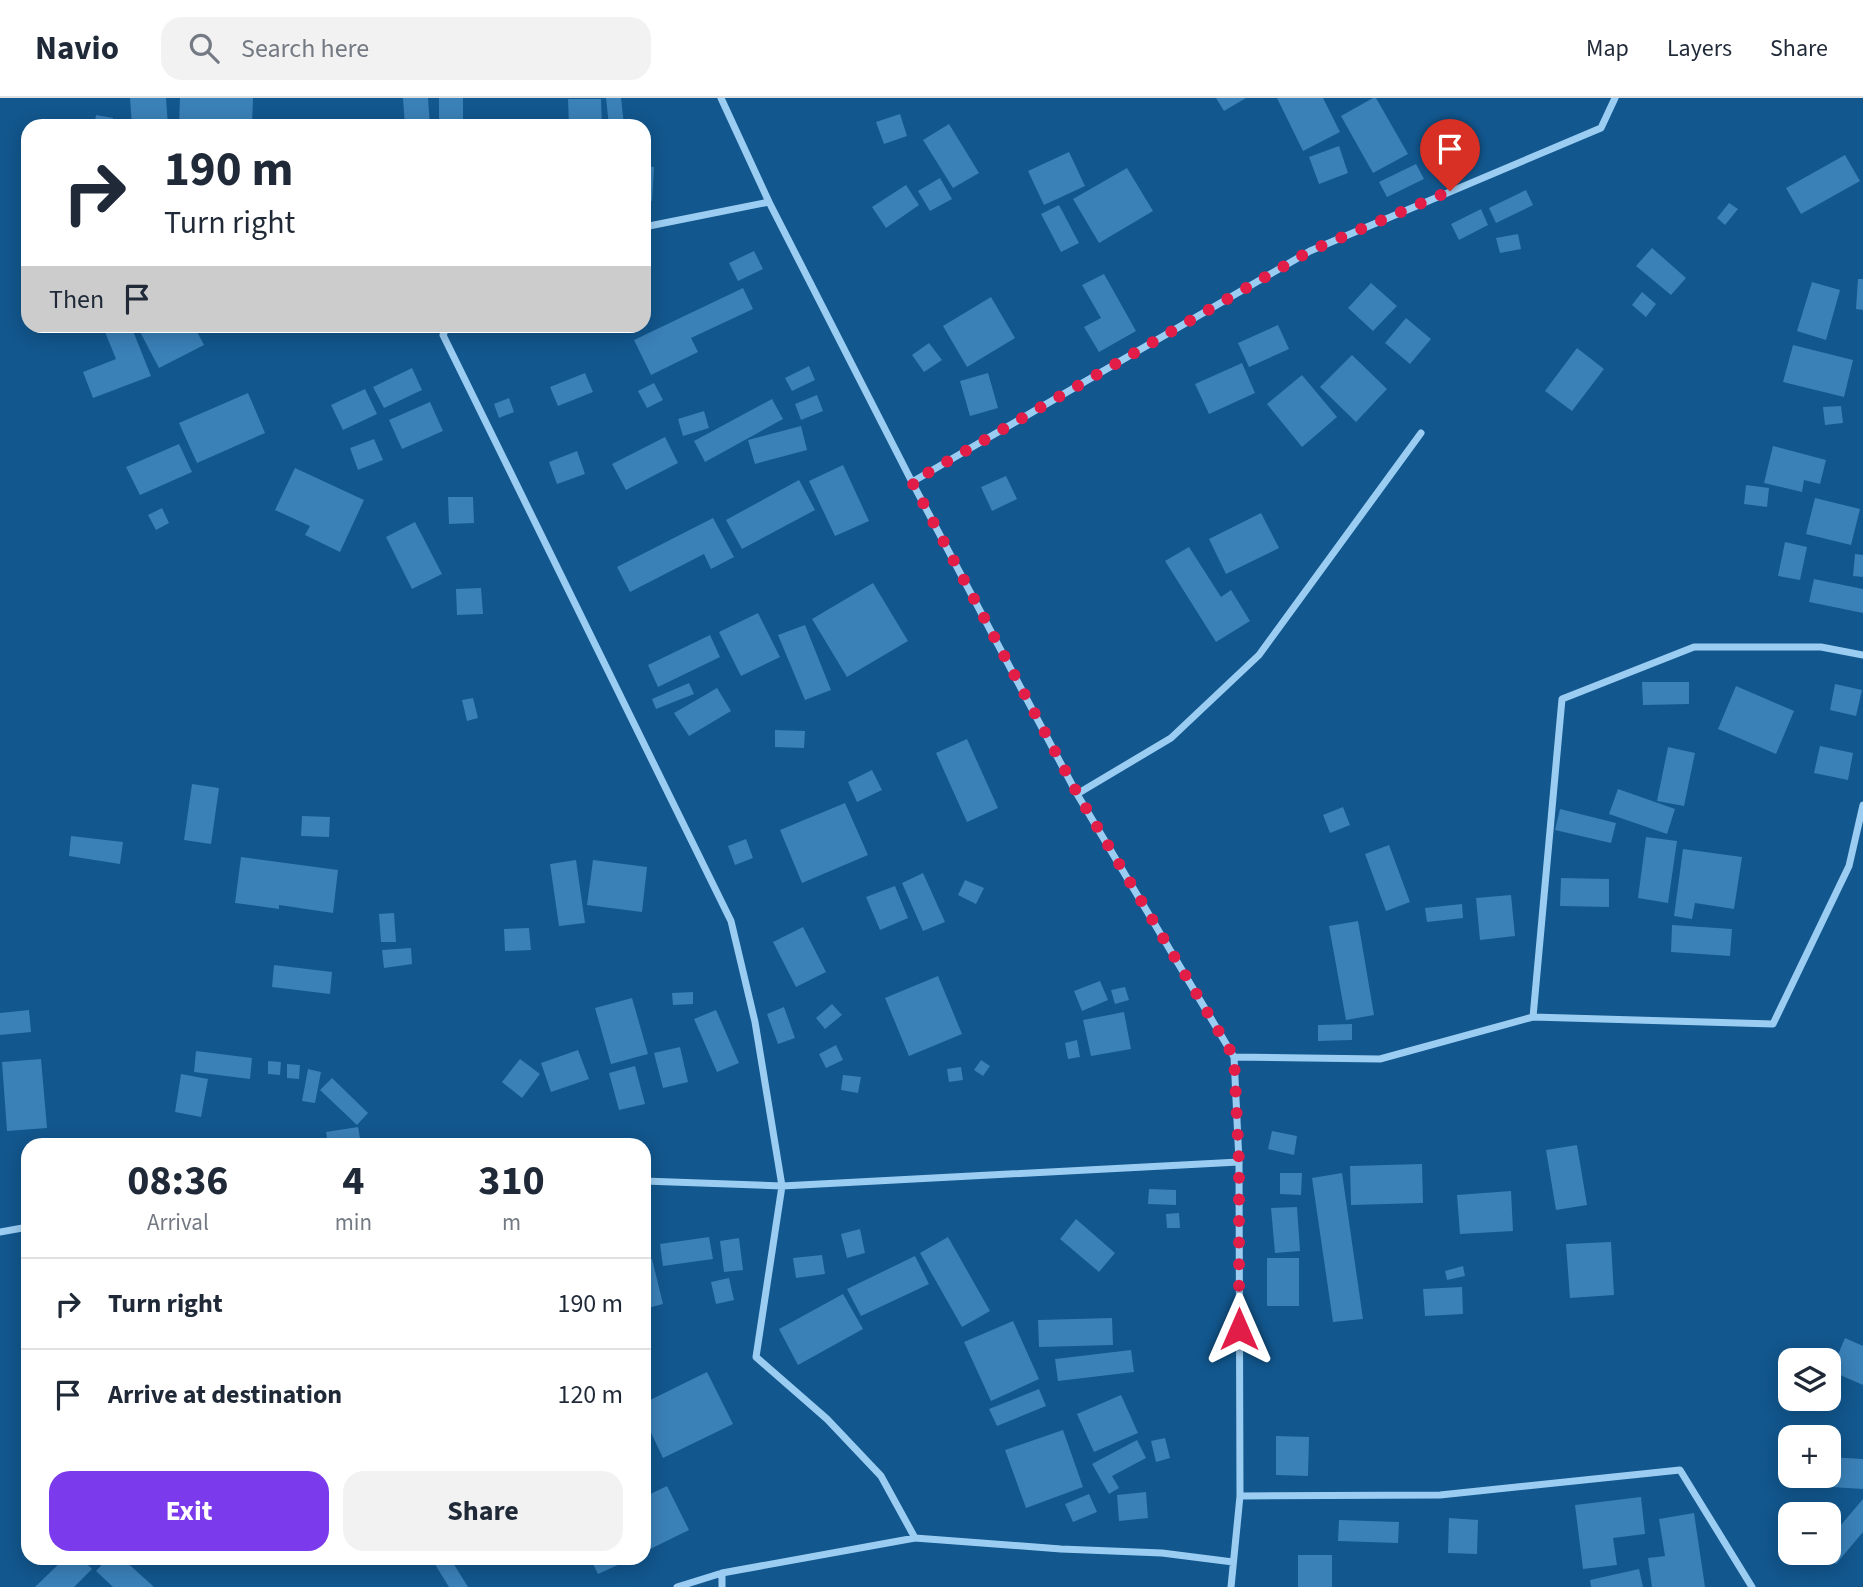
<!DOCTYPE html>
<meta charset="utf-8">
<style>
:root{--surface:#fff;--page:#f2f2f3;--text:#1f2937;--muted:#747a83;--line:#e0e1e3;--accent:#7c3aed}
body{margin:0;font-family:"Source Sans 3",sans-serif;background:var(--page);color:var(--text);height:100vh;display:flex;flex-direction:column;font-size:26px;white-space:nowrap}
*{box-sizing:border-box;margin:0}
p{font-size:23px;color:var(--muted)}
.icon{flex:none;width:38px;height:38px;fill:none;stroke:currentColor;stroke-width:2;stroke-linecap:round;stroke-linejoin:round}
.map{position:relative;flex:1;overflow:hidden}
.sheet{position:absolute;left:21px;top:1040px;width:630px;height:427px;display:flex;flex-direction:column;background:var(--surface);border-radius:21px;box-shadow:0 4px 18px #0003}
.sheet>*{flex:none}
.hud{position:absolute;left:21px;top:21px;width:630px;height:214px;border-radius:21px;box-shadow:0 4px 18px #0003;background:#fff;color:var(--text);overflow:hidden}
.controls{position:absolute;left:1778px;top:1250px;display:grid;gap:14px}
.controls a{display:grid;place-items:center;width:63px;height:63px;border-radius:14px;background:var(--surface);box-shadow:0 4px 18px #0003;font-size:35px}
.pin{position:absolute;display:grid;place-items:center;width:60px;height:60px;color:#fff;margin:-72px -30px;border-radius:50% 50% 50% 0;rotate:-45deg;box-shadow:0 0 7px #0007}
.pin .icon{rotate:45deg}
.me{position:absolute;width:77px;margin:-38px;rotate:0deg;stroke-linejoin:round;filter:drop-shadow(0 0 5px #0008)}
.turn{display:flex;align-items:center;gap:24px;height:147px;padding:0 28px;font-size:32px}
.turn .icon{width:91px;height:91px;stroke-width:2.5}
.turn b{display:block;font-size:49px;line-height:60px}
.then{display:flex;align-items:center;height:66px;padding:0 28px;background:#0003;gap:14px;font-size:26px}
.eta{display:flex;justify-content:space-evenly;align-items:center;height:119px;text-align:center}
.eta b{font-size:42px;font-weight:700;line-height:49px}
.primary-button{display:flex;gap:14px;margin-top:auto;padding:14px 28px}
.primary-button a{flex:1;height:80px;border-radius:21px;background:var(--accent);color:#fff;font-size:28px;font-weight:700;line-height:80px;text-align:center}
.primary-button a+a{background:var(--page);color:var(--text)}
ul{padding:0;list-style:none}
li{display:flex;align-items:center;gap:21px;height:91px;padding:0 28px;border-top:2px solid var(--line)}
li div{flex:1}
li b{display:block;font-size:26px}
li em{font-style:normal}
header{display:flex;align-items:center;gap:42px;box-sizing:border-box;height:98px;padding:0 35px;background:var(--surface);border-bottom:2px solid var(--line)}
header strong{font-size:33px}
nav{display:flex;gap:38px;margin-inline-start:auto;font-size:24px}
.search{width:490px;height:63px;background:var(--page);display:flex;align-items:center;gap:18px;box-sizing:border-box;padding:0 24px;border-radius:21px;color:var(--muted);font-size:26px}
.map>svg:first-child{display:block}
.building{fill:#3a81b8}
.lines{fill:none;stroke-linecap:round;stroke-linejoin:round}
.minor{stroke:#9bcdf2;stroke-width:7}
.route{stroke:#e11d48;stroke-width:12;stroke-dasharray:0 21.6}
</style>
<header>
<strong>Navio</strong>
<div class="search"><svg class="icon" aria-label="search" viewBox="0 0 24 24"><circle cx="10" cy="10" r="6"/><path d="M15 15l6 6"/></svg>Search here</div>
<nav><a>Map</a><a>Layers</a><a>Share</a></nav>
</header>
<div class="map">
<svg width="1863" height="1489" viewBox="0 0 1863 1489">
<rect width="100%" height="100%" fill="#12578e"/>
<path class="building" d="M130 0H166L168 28H132Z
M180 0H253L252 28H179Z
M403 0H428L430 28H405Z
M439 0H463V28H439Z
M606 0H621L624 27 609 28Z
M1216 0H1246L1224 13Z
M1277 0H1323L1340 34 1303 53Z
M1373 0H1376L1408 56 1373 75 1341 18Z
M568 1H601L602 28H569Z
M900 16 907 38 884 46 876 24Z
M96 17 113 20 112 28H94Z
M949 26 979 75 953 90 923 42Z
M1456 28 1470 48 1446 64 1432 44Z
M1339 48 1348 75 1319 86 1309 59Z
M1069 54 1085 88 1044 107 1028 73Z
M1845 57 1860 83 1801 116 1786 90Z
M1416 66 1424 81 1387 99 1379 84Z
M644 68 654 69 652 103H644Z
M1127 70 1153 113 1099 145 1073 101Z
M940 80 952 101 930 113 918 93Z
M906 87 919 107 886 130 872 109Z
M1526 92 1533 107 1496 125 1489 110Z
M1729 105 1738 111 1725 127 1717 120Z
M1059 107 1079 145 1061 154 1041 116Z
M1481 111 1488 127 1459 142 1451 126Z
M1518 136 1521 151 1500 155 1496 140Z
M1652 150 1686 180 1671 197 1636 168Z
M754 153 763 171 738 183 729 165Z
M1104 176 1136 233 1099 254 1084 229 1101 220 1082 187Z
M1858 181H1863V212L1856 211Z
M1812 184 1840 192 1826 242 1797 233Z
M1371 185 1397 208 1373 233 1348 210Z
M743 190 753 211 691 240 698 254 651 277 634 242Z
M1642 194 1656 206 1646 219 1632 207Z
M991 199 1015 240 967 269 943 228Z
M1406 220 1431 241 1410 266 1385 245Z
M1278 227 1289 251 1249 269 1238 245Z
M108 228H131L151 278 93 300 83 274 116 261 103 229Z
M137 228H194L204 247 159 270Z
M929 245 942 262 924 274 912 257Z
M1793 247 1853 262 1844 299 1783 284Z
M1577 250 1604 271 1572 313 1545 293Z
M1352 257 1387 291 1356 324 1320 289Z
M1242 265 1255 295 1209 316 1195 286Z
M809 268 815 282 792 293 785 280Z
M412 270 422 292 384 310 373 289Z
M585 275 593 294 558 308 550 289Z
M988 275 998 310 970 318 960 283Z
M1302 277 1337 319 1302 349 1267 306Z
M654 285 663 302 647 310 638 293Z
M365 291 377 316 343 332 331 307Z
M248 295 265 335 197 365 179 325Z
M817 297 823 313 801 322 795 306Z
M509 300 514 314 499 320 494 306Z
M772 301 783 321 705 364 694 343Z
M430 304 443 333 402 351 389 322Z
M1841 308 1843 325 1825 327 1823 309Z
M704 313 709 330 683 338 678 321Z
M801 328 807 352 755 366 748 342Z
M665 339 678 365 626 392 612 366Z
M374 341 383 362 358 372 350 350Z
M179 346 192 374 140 397 126 369Z
M1773 348 1826 362 1820 386 1804 382 1802 394 1764 385Z
M577 353 585 376 557 386 549 364Z
M843 367 869 423 835 438 809 383Z
M295 370 364 402 340 454 305 437 310 428 275 412Z
M1006 378 1017 401 992 413 981 389Z
M799 382 815 412 742 451 726 422Z
M1746 387 1769 390 1767 409 1744 406Z
M448 399H473L474 425 449 426Z
M1815 400 1860 411 1851 447 1806 436Z
M162 410 169 425 156 432 148 417Z
M1261 415 1279 450 1226 476 1209 441Z
M713 420 734 459 711 471 704 456 630 494 617 469Z
M415 424 442 476 412 491 386 439Z
M1785 444 1807 449 1800 482 1778 478Z
M1189 449 1221 499 1231 492 1250 523 1216 544 1165 463Z
M1855 456 1863 457V479L1853 478Z
M1814 481 1863 491V515L1809 504Z
M873 485 908 543 847 579 812 521Z
M481 490 483 516 457 517 456 491Z
M758 515 780 559 741 578 719 534Z
M805 527 831 592 805 602 778 537Z
M710 537 720 559 658 589 648 567Z
M1642 584H1689V606L1643 607Z
M689 585 694 596 656 611 652 601Z
M1835 586 1862 592 1856 618 1830 612Z
M1736 588 1794 613 1776 656 1718 631Z
M717 590 731 613 689 638 674 615Z
M473 600 478 620 467 623 462 602Z
M775 632 805 633 804 650 775 649Z
M967 641 998 710 967 724 936 655Z
M1820 648 1853 655 1848 682 1814 675Z
M1668 649 1695 655 1684 708 1657 703Z
M872 672 882 692 857 704 848 684Z
M192 686 219 690 211 746 184 742Z
M1618 691 1675 711 1667 736 1609 716Z
M845 705 868 757 802 785 780 732Z
M1343 709 1350 727 1330 735 1323 717Z
M1560 711 1616 725 1611 745 1555 732Z
M302 718 330 719 329 739 301 738Z
M71 738 123 744 120 766 69 758Z
M1646 739 1677 743 1668 805 1638 800Z
M746 741 753 760 735 767 728 748Z
M1389 747 1410 804 1386 813 1365 756Z
M1683 751 1742 759 1734 811 1695 805 1692 821 1674 818Z
M241 759 338 772 333 815 279 807V811L235 805Z
M576 762 585 825 559 828 550 766Z
M593 762 647 769 642 814 587 807Z
M923 775 945 824 923 833 902 785Z
M1561 780 1609 781V809L1560 808Z
M965 782 984 790 976 806 958 797Z
M895 788 908 820 880 832 866 799Z
M1511 797 1515 838 1480 842 1476 800Z
M1462 806 1463 820 1427 824 1425 810Z
M394 815 396 844H381L379 816Z
M1358 823 1374 917 1346 922 1329 828Z
M1672 827 1732 831 1730 858 1671 854Z
M803 829 826 874 796 889 773 844Z
M529 830 531 852 505 853 504 831Z
M411 850 412 866 384 870 382 852Z
M274 867 332 874 330 896 272 889Z
M938 878 962 936 909 958 885 900Z
M1100 883 1108 902 1082 913 1074 893Z
M1125 889 1129 902 1115 906 1111 892Z
M693 894V906L673 907 672 895Z
M632 900 648 956 611 966 595 910Z
M832 906 842 917 825 931 816 920Z
M784 909 795 940 778 946 767 916Z
M29 912 31 934 0 937V915Z
M716 912 739 965 717 974 694 921Z
M1124 914 1131 951 1091 958 1083 922Z
M1352 926V942L1318 943V927Z
M1077 942 1080 959 1068 961 1065 945Z
M836 947 843 962 826 970 819 956Z
M680 949 688 984 663 990 654 955Z
M578 952 589 981 551 994 541 965Z
M196 953 252 960 250 981 194 974Z
M41 961 47 1030 7 1033 2 964Z
M520 961 540 976 522 1000 502 984Z
M981 962 990 968 983 978 974 972Z
M268 963 281 964 280 977 268 976Z
M287 966 300 967 299 981 287 980Z
M635 968 645 1006 619 1012 609 975Z
M961 969 963 982 949 984 947 971Z
M308 971 321 974 315 1005 302 1003Z
M181 976 208 981 201 1019 175 1014Z
M843 977 861 979 858 995 841 992Z
M332 980 368 1015 357 1027 320 992Z
M358 1029 361 1046H328L326 1034Z
M1272 1033 1297 1038 1294 1057 1268 1051Z
M1577 1047 1587 1107 1556 1112 1546 1052Z
M1422 1066 1423 1105 1351 1107 1350 1068Z
M1280 1075H1302L1301 1097 1280 1096Z
M1342 1075 1363 1221 1333 1224 1312 1080Z
M1149 1091 1176 1092V1107L1148 1106Z
M1511 1093 1513 1133 1460 1136 1457 1097Z
M1297 1109 1300 1153 1275 1155 1271 1110Z
M1179 1115 1180 1130H1167L1166 1116Z
M1076 1121 1115 1155 1099 1174 1060 1141Z
M860 1131 865 1155 847 1160 841 1136Z
M709 1139 713 1161 663 1168 660 1146Z
M948 1139 990 1213 962 1229 920 1155Z
M739 1140 743 1172 724 1174 720 1143Z
M1611 1144 1614 1197 1570 1200 1566 1146Z
M822 1157 825 1176 796 1180 793 1160Z
M915 1158 929 1186 861 1218 847 1191Z
M1267 1160H1299V1208H1267Z
M652 1161 663 1206 644 1211V1163Z
M1463 1168 1465 1178 1447 1182 1445 1173Z
M729 1180 734 1202 716 1206 711 1184Z
M1462 1189 1463 1216 1425 1218 1423 1191Z
M843 1196 863 1231 798 1267 779 1231Z
M1112 1220 1113 1247 1039 1249 1038 1222Z
M1013 1223 1039 1281 991 1303 964 1244Z
M1845 1240 1863 1248V1287L1831 1273Z
M1131 1252 1134 1274 1058 1283 1055 1261Z
M707 1274 733 1326 663 1360 644 1320V1305Z
M1039 1291 1046 1308 997 1328 989 1311Z
M1121 1297 1138 1335 1094 1354 1077 1316Z
M1063 1332 1083 1389 1026 1410 1005 1352Z
M1276 1338 1309 1339 1308 1378 1276 1377Z
M1165 1340 1170 1360 1156 1364 1151 1343Z
M1137 1342 1146 1360 1112 1378 1119 1390 1109 1396 1092 1366Z
M1829 1359 1863 1361V1391L1801 1387 1802 1377H1829Z
M667 1388 689 1432 644 1454V1399Z
M1146 1394 1148 1420 1119 1423 1117 1397Z
M1089 1396 1097 1414 1073 1424 1065 1406Z
M1641 1399 1645 1436 1613 1440 1617 1467 1583 1471 1575 1407Z
M1863 1401V1434L1836 1466 1823 1454H1829V1441Z
M1694 1415 1705 1489H1652L1648 1460 1665 1458 1659 1421Z
M1449 1420 1478 1422 1477 1456 1448 1455Z
M1339 1422 1399 1424 1398 1445 1338 1443Z
M1298 1457H1332V1489H1298Z
M65 1460H81L92 1471 74 1489H35Z
M108 1460H122L154 1489H113L96 1473Z
M440 1460H450L468 1489H449L433 1463Z
M590 1460H633L598 1476Z
M1639 1471 1643 1489H1591L1590 1482Z"/>
<g class="lines">
<path class="minor" d="M721 0 769 104 912 384 1077 696 1234 959 1239 1064 1240 1398 1231 1489
M644 129 769 104
M447 228 443 237 731 823 755 924 782 1088 756 1259 827 1321 881 1378 915 1440
M912 384 1310 153 1601 30 1615 0
M1077 696 1171 640 1259 557 1421 335
M1533 919 1773 926 1849 768 1863 707
M1234 959 1380 961 1533 919 1562 601 1694 549H1821L1863 557
M644 1083 782 1088 1239 1064
M0 1134 28 1129
M1240 1398 1440 1397 1680 1372 1752 1489
M677 1489 722 1475 915 1440 1061 1451 1162 1455 1233 1464
M722 1489V1475"/>
</g>
<g class="lines">
<path class="route" d="M1239 1231V1064L1234 959 1077 695 912 384 1310 153 1450 93"/>
</g>
</svg>
<div class="controls">
<a><svg class="icon" aria-label="layers" viewBox="0 0 24 24"><path d="M12 4l9 5-9 5-9-5zM3 14l9 5 9-5"/></svg></a>
<a>+</a>
<a>−</a>
</div>
<div class="pin" style="left:1450px;top:93px;background:#d93025"><svg class="icon" aria-label="arrive" viewBox="0 0 24 24"><path d="M6 21V4h12l-3 4 3 4H6"/></svg></div>
<svg class="me" style="left:1239px;top:1231px" viewBox="-20 -20 40 40"><path d="M0-17L14 15 0 8-14 15z" fill="#e11d48" stroke="#fff" stroke-width="4"/></svg>
<div class="hud">
<div class="turn"><svg class="icon" aria-label="right" viewBox="0 0 24 24"><path d="M7 20v-9h11M14 6l5 5-5 5"/></svg><div><b>190 m</b>Turn right</div></div>
<div class="then">Then<svg class="icon" aria-label="arrive" viewBox="0 0 24 24"><path d="M6 21V4h12l-3 4 3 4H6"/></svg></div>
</div>
<section class="sheet">
<div class="eta">
<div><b>08:36</b><p>Arrival</p></div>
<div><b>4</b><p>min</p></div>
<div><b>310</b><p>m</p></div>
</div>
<ul>
<li><svg class="icon" aria-label="right" viewBox="0 0 24 24"><path d="M7 20v-9h11M14 6l5 5-5 5"/></svg><div><b>Turn right</b></div><em>190 m</em></li>
<li><svg class="icon" aria-label="arrive" viewBox="0 0 24 24"><path d="M6 21V4h12l-3 4 3 4H6"/></svg><div><b>Arrive at destination</b></div><em>120 m</em></li>
</ul>
<div class="primary-button"><a>Exit</a><a>Share</a></div>
</section>
</div>
